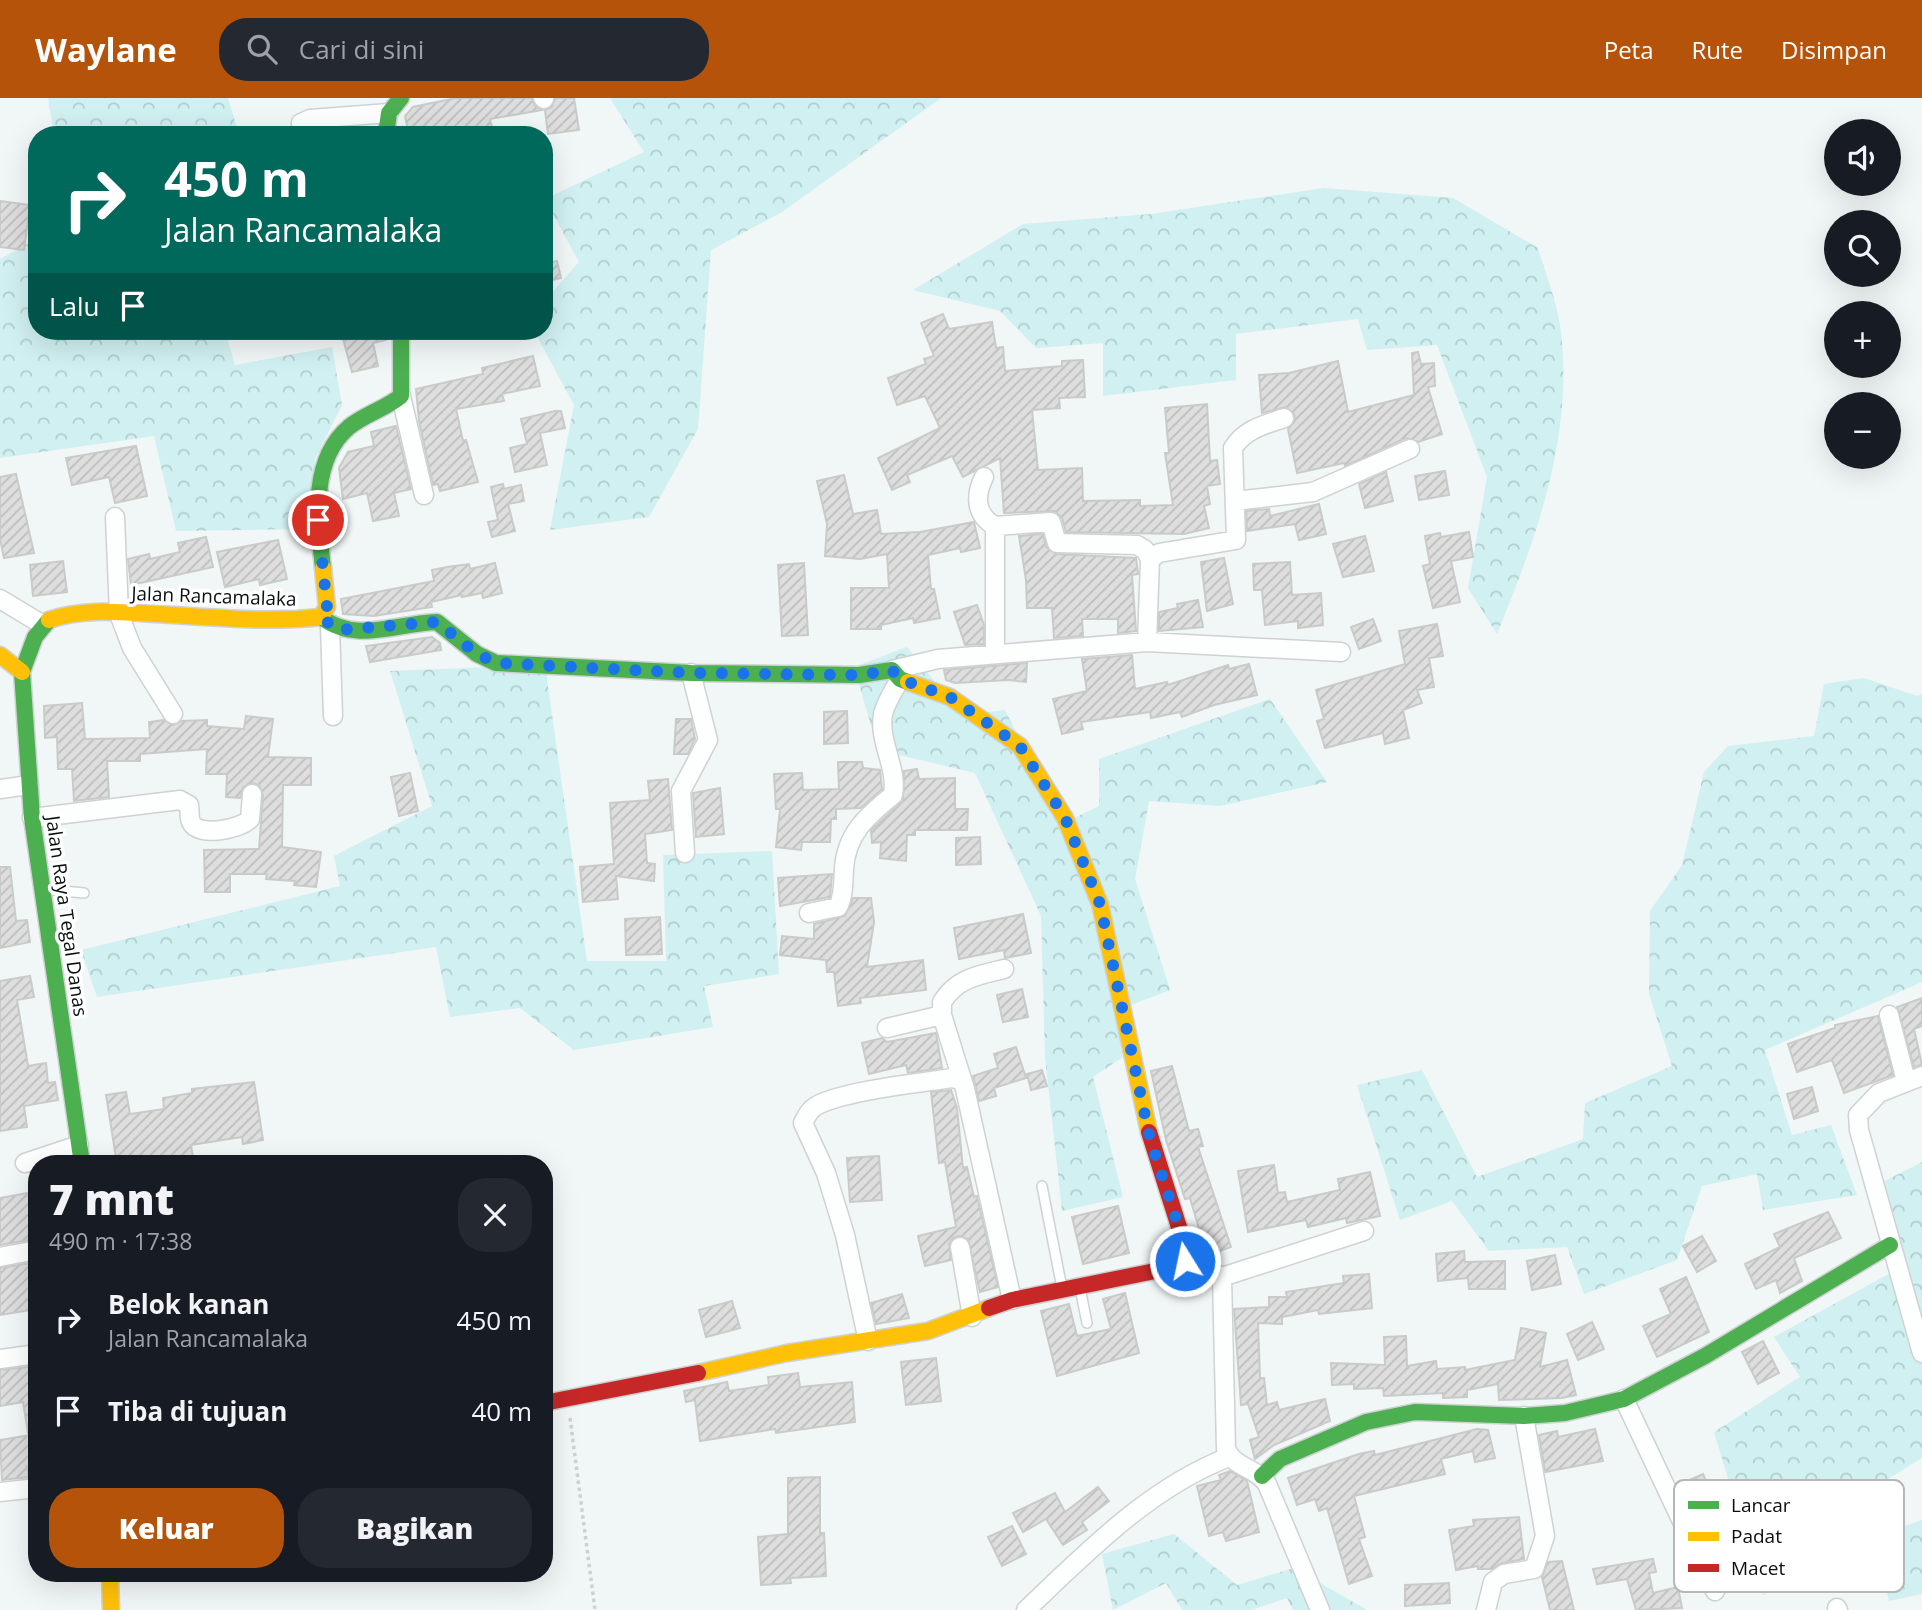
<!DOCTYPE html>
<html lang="id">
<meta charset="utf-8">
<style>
:root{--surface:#171b24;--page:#242831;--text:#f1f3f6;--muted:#9ea1a6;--accent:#b45309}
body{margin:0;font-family:"Open Sans",sans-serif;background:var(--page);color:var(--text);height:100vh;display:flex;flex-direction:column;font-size:26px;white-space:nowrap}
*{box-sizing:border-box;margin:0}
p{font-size:23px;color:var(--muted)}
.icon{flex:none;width:38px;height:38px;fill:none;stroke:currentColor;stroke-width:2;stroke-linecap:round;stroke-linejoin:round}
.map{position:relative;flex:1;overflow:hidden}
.panel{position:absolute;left:28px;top:1057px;width:525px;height:427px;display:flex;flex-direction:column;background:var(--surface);border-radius:28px;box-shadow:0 7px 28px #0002}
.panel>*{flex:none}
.top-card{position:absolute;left:28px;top:28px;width:525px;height:214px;border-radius:28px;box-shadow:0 7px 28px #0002;background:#00695c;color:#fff;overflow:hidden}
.tools{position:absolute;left:1824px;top:21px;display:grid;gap:14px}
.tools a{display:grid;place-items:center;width:77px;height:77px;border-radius:50%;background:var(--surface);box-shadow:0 7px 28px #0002;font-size:35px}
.pin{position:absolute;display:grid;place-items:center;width:60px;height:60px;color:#fff;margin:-30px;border:4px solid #fff;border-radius:50%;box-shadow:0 2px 7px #0007}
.me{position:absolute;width:77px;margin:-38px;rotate:350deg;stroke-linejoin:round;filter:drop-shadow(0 0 5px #0008)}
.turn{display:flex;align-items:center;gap:24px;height:147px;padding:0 21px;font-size:32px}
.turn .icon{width:91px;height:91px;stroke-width:2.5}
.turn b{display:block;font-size:49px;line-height:60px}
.then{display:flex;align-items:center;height:66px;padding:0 21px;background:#0003;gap:14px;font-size:26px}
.round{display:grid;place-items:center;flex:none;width:74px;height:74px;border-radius:28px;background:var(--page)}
.headline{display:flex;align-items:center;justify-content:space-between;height:119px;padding:0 21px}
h1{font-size:42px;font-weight:800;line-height:52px}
.primary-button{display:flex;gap:14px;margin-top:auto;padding:14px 21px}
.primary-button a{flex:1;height:80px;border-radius:28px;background:var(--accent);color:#fff;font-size:28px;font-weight:800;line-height:80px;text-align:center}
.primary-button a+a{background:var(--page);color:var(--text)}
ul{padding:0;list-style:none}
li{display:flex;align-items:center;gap:21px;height:91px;padding:0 21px}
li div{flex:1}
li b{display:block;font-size:26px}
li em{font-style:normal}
header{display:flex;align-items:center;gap:42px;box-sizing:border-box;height:98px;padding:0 35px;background:var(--accent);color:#fff}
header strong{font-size:33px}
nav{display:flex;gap:38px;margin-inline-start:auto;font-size:24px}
.search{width:490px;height:63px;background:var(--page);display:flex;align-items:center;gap:18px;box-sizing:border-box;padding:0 24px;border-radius:28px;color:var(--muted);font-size:26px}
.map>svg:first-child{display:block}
.forest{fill:url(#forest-crowns)}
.building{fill:url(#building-hatch);stroke:#c9cbc9;stroke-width:2}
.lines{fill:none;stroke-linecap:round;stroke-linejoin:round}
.lane-casing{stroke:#cfd2d2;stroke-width:12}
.street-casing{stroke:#cfd2d2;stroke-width:21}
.fast-casing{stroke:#cfd2d2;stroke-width:19}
.slow-casing{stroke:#cfd2d2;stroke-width:19}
.jam-casing{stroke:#cfd2d2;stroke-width:19}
.path{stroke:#cfd1d1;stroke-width:3.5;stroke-dasharray:3.5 3.5;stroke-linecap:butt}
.lane{stroke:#fdfefe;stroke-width:9}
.street{stroke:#fdfefe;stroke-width:18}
.fast{stroke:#4caf50;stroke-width:16}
.slow{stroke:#ffc107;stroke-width:16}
.jam{stroke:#c62828;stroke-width:16}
.route{stroke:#1a73e8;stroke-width:12;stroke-dasharray:0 21.6}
.labels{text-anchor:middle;stroke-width:7;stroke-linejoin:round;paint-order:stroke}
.street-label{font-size:19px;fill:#0c0f0f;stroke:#fff}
.key{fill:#fff;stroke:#b6b7b7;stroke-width:2}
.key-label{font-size:19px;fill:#0c0f0f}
</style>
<header>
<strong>Waylane</strong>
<div class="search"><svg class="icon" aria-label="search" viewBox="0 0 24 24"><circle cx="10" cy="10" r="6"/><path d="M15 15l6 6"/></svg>Cari di sini</div>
<nav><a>Peta</a><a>Rute</a><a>Disimpan</a></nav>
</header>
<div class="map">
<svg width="1922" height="1512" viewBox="0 0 1922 1512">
<defs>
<pattern id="forest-crowns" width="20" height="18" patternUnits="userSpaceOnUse" patternTransform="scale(1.75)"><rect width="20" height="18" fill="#d1f0f1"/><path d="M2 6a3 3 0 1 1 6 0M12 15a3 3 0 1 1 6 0" fill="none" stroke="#b2cdcd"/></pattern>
<pattern id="building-hatch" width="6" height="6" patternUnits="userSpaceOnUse" patternTransform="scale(1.75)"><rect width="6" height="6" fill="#dddedd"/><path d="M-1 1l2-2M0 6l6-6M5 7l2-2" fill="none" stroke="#bcbdbc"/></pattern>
</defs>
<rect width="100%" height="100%" fill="#f1f6f6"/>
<path class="forest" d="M48 0H228L239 37H54Z
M610 0H941L782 114 711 152 698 331 649 419 550 432 574 307 534 233H544V203L579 164 545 101 644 54Z
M1324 90 1453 100 1538 150C1545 175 1556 201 1560 227 1575 335 1537 438 1497 536L1468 490 1487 379 1437 247 1367 252 1358 221 1236 236V282L1103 298V245L1036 250 1000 213 913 192 1023 126 1151 116Z
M37 121V233H225L235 267 332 249 342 307 315 361 309 431 176 433 154 338 0 360V161L32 143Z
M907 549 961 617 1005 612 1062 726 1099 708V661L1270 601 1327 684 1220 708 1149 703 1135 781 1170 892 1115 913 1123 959 1093 979 1123 1099 1062 1113 1045 959 1041 818 975 675 878 652 854 569Z
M545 567 587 863H666L663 757 772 753 779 876 704 888 713 929 574 952 520 910 450 919 436 849 97 899 81 852 340 788 334 758 432 708 390 573Z
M1864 580 1917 598 1922 596V884L1765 952 1792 1037 1831 1027 1857 1097 1763 1112 1757 1076 1702 1088 1677 1162 1584 1196 1567 1149 1489 1153 1452 1103 1400 1122 1357 987 1422 972 1477 1079 1583 1041 1585 1005 1672 968 1649 896 1650 813 1682 767 1704 674 1728 648 1814 638 1824 586Z
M1922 1064V1360L1844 1408 1855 1446 1922 1422V1496L1889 1503 1879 1461 1814 1469 1763 1497 1714 1334 1800 1279 1774 1239 1905 1167 1879 1086Z
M1174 1436 1237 1487 1294 1470 1367 1512H1293L1287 1500 1251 1512H1182L1166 1485 1113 1512 1102 1456Z"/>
<path class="building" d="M456 0H532L535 8 542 12 490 21 493 33 475 37H468L467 31 443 37H409L405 18 413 9Z
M555 0H574L579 32 548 36 545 12 552 9Z
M0 103 30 107 24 152 0 149Z
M557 163 561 180 544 184V166Z
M943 216 949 231 992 224 996 250 1003 249 1005 273 1062 268V263L1083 262 1085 299 1059 300 1060 310 1032 312 1038 372 1082 370 1083 403 1140 402V408L1173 407 1165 355H1169L1165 310 1207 306 1210 363 1217 362 1220 386 1207 388 1210 406 1204 408 1209 430 1184 436 1066 434 1062 420 1055 413 1004 415 1000 360 963 379 952 358 907 377 910 384 892 392 878 360 940 330 925 298 897 307 888 280 926 266 924 261 934 258 921 225Z
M341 233H386V242L373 245 378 268 352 274Z
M1418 254 1421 266 1434 265 1435 288 1428 289 1442 336 1418 344 1406 340 1345 368 1344 365 1297 375 1288 331 1295 323 1294 316 1286 309 1262 315 1259 277 1289 275 1338 263 1348 314 1414 297 1412 255Z
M533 258 540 288 502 296 504 303 456 311 463 343 466 342 478 384 440 393 438 386 433 387 419 323 416 291 483 276 482 270Z
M555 313H561L565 330 540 335 547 367 515 374 510 350 527 346 521 321Z
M396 328 411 391 394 395 399 418 373 423 367 395 343 401 339 370 348 354 374 348 371 334Z
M136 348 147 398 115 405 109 379 72 387 66 360Z
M1445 373 1449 397 1419 402 1415 378Z
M1386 374 1393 403 1365 410 1359 386Z
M16 376 34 455 4 460 0 441V379Z
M844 377 853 416 877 412 881 436 920 434 974 424 980 450 961 454 960 450 928 457 931 491H934L940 520 914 525 913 520 881 527V531H851V490H889L887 456 860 461 825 458 827 426 817 383Z
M503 386 504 391 521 387 524 403 508 406 515 433 492 439 488 424 498 422 491 389Z
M1319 406 1326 436 1299 442 1295 426 1247 433 1246 413 1269 411 1270 418Z
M1469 434 1473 459 1451 463 1460 504 1433 510 1423 468 1430 466 1425 438 1440 435 1441 439Z
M1043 436 1046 449 1056 456 1136 460 1138 476 1132 477 1136 533 1118 535V521H1082L1083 538 1054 540 1052 510H1027L1026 482 1019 438Z
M1365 438 1374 473 1343 479 1333 446Z
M206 439 213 469 131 487 128 461 149 456 150 461 180 454 178 445Z
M278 442 287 481 260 487 259 481 225 489 217 454Z
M1224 460 1233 506 1207 513 1201 464Z
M63 463 67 494 33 498 30 467Z
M1290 464 1292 497 1321 495 1323 527 1298 530V523L1265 527 1262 492H1254L1253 466Z
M495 465 502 495 483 500 482 495 462 499V497L431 504 432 509 374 518 343 516 341 501 434 483 432 472 447 469 469 466 470 471Z
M804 465 808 537 782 538 778 467Z
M1198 502 1203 529 1159 533V514L1178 510 1177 506Z
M977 507 984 527V546L965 547 954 514Z
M1373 521 1381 543 1359 551 1351 529Z
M1437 526 1443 558 1429 560 1434 589 1417 592 1422 605 1403 612 1409 640 1385 646 1383 635 1325 650 1317 623 1324 621 1316 592 1405 566 1399 533Z
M432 539 440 545 441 552 370 564 366 548Z
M1132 557 1135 591 1167 584 1168 587 1228 567 1229 571 1249 566 1257 597 1214 607 1182 619 1180 614 1151 620 1150 614 1081 624 1083 631 1062 636 1053 601 1087 593 1082 561Z
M1027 565 1026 584 1008 582 955 585 946 582 944 572Z
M82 605 85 641 150 640 149 624 164 622 173 627 181 623 207 622V628L244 631 246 618 273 621 268 659 311 660V687H283L282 749 321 754 316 789 294 787 295 783 266 781 267 776H230V794H205L204 752 259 751 263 697 259 687 252 685 243 689 240 700 226 699 227 676H206L207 651 140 656V663H107L109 699 74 703 72 671H58L57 639 45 640 44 608Z
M847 613 848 645 824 646V614Z
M676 621H691L695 641 688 656H674Z
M838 664H862L863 670 880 672 882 691 861 710 836 711V721H831L830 744H802L801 752 776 749 780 711H776L774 676 802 675 803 692 839 691Z
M917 671 919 681 955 680V711H968L967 732H915V737H907L906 763 880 760 881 744 872 745 871 732 903 703 904 673Z
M410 675 418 713 399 718 391 679Z
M668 681 672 732 645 736 647 765 655 766 654 783 616 778 618 801 583 804 580 769 614 766 610 705 650 702 648 683Z
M720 690 724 736 696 739 693 695Z
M980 739 981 766 956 767V740Z
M0 769H10L16 823 27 822 30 844 0 850Z
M832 776 830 799 780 808 778 780Z
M853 800H871L874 824 867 869 923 862 926 892 860 900 861 905 838 908 834 874H827L826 862 780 857 782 838 814 841V826L845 818Z
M1023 816 1031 855 1005 860 1004 852 959 861 954 830Z
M660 819 662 856 626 857 625 821Z
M30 878 34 899 17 902 28 968 46 965 48 985 55 984 58 1002 24 1008 27 1029 0 1033V883Z
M1022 891 1028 919 1003 924 997 897Z
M1922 900V928L1914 931 1922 967 1914 969 1897 909Z
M1878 918 1893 977 1844 995 1832 962 1797 974 1788 946 1835 930V927Z
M936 935 942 970 908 975 906 967 869 976 862 945 882 940 887 944Z
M1016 949 1026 980 994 990 996 998 979 1003 973 978 998 970 994 956Z
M1172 968 1189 1033 1198 1031 1203 1048 1198 1049 1231 1149 1203 1159 1196 1133 1199 1131 1190 1100 1185 1101 1166 1042 1151 973Z
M1042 972 1047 988 1031 992 1027 976Z
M254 984 263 1042 243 1046 242 1039 191 1047 194 1066H117L106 997 126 994 130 1016 164 1011 163 1000 192 995V991Z
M1812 989 1818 1013 1794 1021 1787 996Z
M951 992 957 1010 963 1070 967 1069 974 1099 977 1098 998 1189 980 1194 968 1141 959 1138 953 1140 949 1146 951 1162 925 1168 918 1138 956 1129 945 1064 939 1065 931 994Z
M879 1058 882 1102 850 1104 847 1060Z
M1274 1067 1278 1095 1285 1094 1287 1104 1340 1092 1338 1081 1370 1074 1380 1118 1347 1125 1346 1120 1308 1129 1306 1122 1248 1134 1238 1073Z
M28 1095 35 1141 0 1147V1100Z
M1118 1108 1129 1155 1083 1166 1072 1119Z
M1828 1114 1841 1140 1794 1160 1802 1183 1780 1195 1776 1182 1756 1191 1745 1166 1780 1149 1774 1136Z
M1702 1138 1716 1163 1697 1174 1683 1148Z
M1464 1153 1465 1164 1505 1163V1191H1469L1468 1180 1438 1183 1436 1156Z
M1555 1157 1561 1186 1532 1192 1527 1163Z
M37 1164V1211L0 1217V1170Z
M1369 1176 1372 1210 1319 1216 1318 1212 1282 1219V1226L1258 1225 1260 1280H1264L1267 1307 1277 1304 1279 1312 1325 1301 1330 1323 1274 1347 1255 1361 1250 1342 1259 1339 1248 1306 1241 1307 1234 1211 1269 1209V1199H1287L1286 1194 1344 1185 1343 1178Z
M1686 1179 1709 1234 1657 1259 1643 1228 1671 1216 1660 1191Z
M1125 1195 1139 1255 1057 1278 1041 1213 1069 1206 1077 1238 1111 1231 1103 1201Z
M902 1196 909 1220 876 1226 871 1205Z
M732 1203 740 1230 706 1239 699 1212Z
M1592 1224 1604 1251 1578 1262 1567 1236Z
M1521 1230 1546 1235 1540 1269 1567 1262 1576 1297 1562 1300 1499 1302 1498 1286 1467 1292V1299L1443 1300V1295L1384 1298 1383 1290 1354 1291V1286L1332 1287 1331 1265 1385 1267 1384 1239 1406 1238 1407 1268 1436 1263 1437 1271 1465 1269V1272L1515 1262Z
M1763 1243 1779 1275 1758 1286 1742 1254Z
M936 1260 941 1303 906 1307 901 1264Z
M37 1268V1334L28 1335 23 1304 0 1308V1272Z
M798 1275 800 1289 852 1284 855 1324 776 1335 775 1331 700 1343 695 1302 686 1304 684 1293 727 1284 729 1293 769 1287 768 1279Z
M1477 1331 1488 1332 1495 1360 1475 1364 1473 1353 1441 1361 1445 1376 1354 1398 1365 1439 1359 1441 1372 1478 1349 1486 1327 1410 1319 1413 1315 1401 1297 1407 1288 1380 1359 1356 1374 1353 1375 1357Z
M1595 1331 1603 1363 1545 1374 1539 1337 1557 1333 1558 1339Z
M37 1336V1366L27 1368 29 1379 2 1382 0 1342Z
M1230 1373 1247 1383 1259 1434 1226 1443 1223 1434 1209 1438 1197 1388 1221 1382 1219 1377Z
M1703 1376 1718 1411 1695 1421 1680 1386Z
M820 1379V1435H824L826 1478 790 1480 791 1485 761 1487 758 1439 788 1436V1380Z
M1098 1389 1109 1403 1082 1424 1087 1432 1063 1447 1046 1421 1023 1434 1013 1415 1055 1395 1065 1414Z
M1519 1419 1524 1461 1502 1465 1492 1471H1478V1468L1456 1472 1449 1432 1474 1428 1473 1422Z
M1012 1428 1026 1456 1002 1468 988 1439Z
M1653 1461 1656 1474 1649 1475 1653 1495 1678 1489 1682 1510 1636 1512 1627 1481 1597 1486 1593 1471Z
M1562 1463 1574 1512H1550L1542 1479 1548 1464Z
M1449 1485 1450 1505 1405 1508V1487Z"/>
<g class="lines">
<defs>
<path id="lane" d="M43 791 84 795
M1042 1088 1062 1190
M1080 1190 1087 1225"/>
<path id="street" d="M543 0 544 1
M303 37 301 25 310 21 389 15
M401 298 424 397
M984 379C975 397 975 417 995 428L1051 424 1057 445 1137 447 1145 452 1150 461
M1235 403 1313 394 1410 351
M115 419 119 516 132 550 173 616
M0 501 43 527
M330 529 333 618
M1147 544 1150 461 1159 455 1236 442 1233 350C1245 331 1264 327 1284 320
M995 556V428
M892 572 938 561 1147 544 1341 554
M0 691 29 687
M32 720 180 702 189 707C190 712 189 720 191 724 198 740 241 731 250 721L252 696
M685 755 681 693 708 642 691 575
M809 815 838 809C844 798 843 784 844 771 846 736 867 718 893 697 898 669 878 644 883 616 886 604 894 592 900 581
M1004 871C979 877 957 880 942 904V917L965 991 1012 1202
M1889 917 1906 983
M887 930 942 917
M1922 978 1879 995 1858 1017 1859 1032 1922 1255
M25 1065 79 1047
M960 1149 972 1219
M0 1159 37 1152
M1185 1163 1222 1179 1364 1133
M1222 1179 1226 1351C1234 1370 1256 1369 1267 1386L1320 1512
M868 1243 845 1137 826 1075 803 1025C807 1018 809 1012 816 1008 842 993 920 985 952 980L960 982
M0 1261 37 1256
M1624 1301 1715 1493
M0 1394 37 1390
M1837 1510 1838 1512
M1026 1512C1086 1455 1150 1389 1229 1359
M1486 1512 1493 1484 1504 1476 1534 1471 1545 1438 1524 1318"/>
<path id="fast" d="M386 37 389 15 401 0
M323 470C318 424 309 363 349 329 365 316 385 311 401 298V233
M321 519C356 546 397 525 437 524L477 556 496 565 691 575 859 577 892 572 900 581 908 584
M49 522 35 539 22 574 32 720 82 1066
M1262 1378 1280 1361 1366 1324 1415 1314 1524 1318 1565 1315 1624 1301 1705 1258 1890 1147"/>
<path id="slow" d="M49 522C82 510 120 514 155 516 210 519 266 525 321 519L327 509 323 470
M0 557 22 574
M908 584 950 599 1020 648 1065 720 1100 806 1149 1034
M698 1275 787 1255 928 1233 989 1210
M110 1475 111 1512"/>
<path id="jam" d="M989 1210 1012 1202 1180 1168 1186 1158 1184 1145 1149 1034
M544 1305 698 1275"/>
</defs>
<use href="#lane" class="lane-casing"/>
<use href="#street" class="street-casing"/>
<use href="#fast" class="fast-casing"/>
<use href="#slow" class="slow-casing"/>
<use href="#jam" class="jam-casing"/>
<path class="path" d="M570 1320 595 1512"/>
<use href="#lane" class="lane"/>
<use href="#street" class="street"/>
<use href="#fast" class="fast"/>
<use href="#slow" class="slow"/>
<use href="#jam" class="jam"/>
</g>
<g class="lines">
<path class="route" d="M318 422 327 509 321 519 337 532 437 524 477 556 496 565 691 575 859 577 892 572 900 581 950 599 1020 648 1065 720 1100 806 1150 1041 1184 1145 1185 1163"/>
</g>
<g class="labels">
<g class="street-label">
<text transform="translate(214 498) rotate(2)" y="7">Jalan Rancamalaka</text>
<text transform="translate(67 818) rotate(82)" y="7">Jalan Raya Tegal Danas</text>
</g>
</g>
<rect x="1674" y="1382" width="230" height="112" rx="10" class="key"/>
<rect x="1688" y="1403" width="31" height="8" fill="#4caf50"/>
<rect x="1688" y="1434" width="31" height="9" fill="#ffc107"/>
<rect x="1688" y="1466" width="31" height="8" fill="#c62828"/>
<g class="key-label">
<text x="1731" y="1414">Lancar</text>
<text x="1731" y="1445">Padat</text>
<text x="1731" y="1477">Macet</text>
</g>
</svg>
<div class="tools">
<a><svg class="icon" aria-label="sound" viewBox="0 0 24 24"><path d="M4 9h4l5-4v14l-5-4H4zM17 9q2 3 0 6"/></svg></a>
<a><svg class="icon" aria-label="search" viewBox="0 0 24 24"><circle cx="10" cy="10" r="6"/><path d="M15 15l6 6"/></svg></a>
<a>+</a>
<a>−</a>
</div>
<div class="pin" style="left:318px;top:422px;background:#d93025"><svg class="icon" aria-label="arrive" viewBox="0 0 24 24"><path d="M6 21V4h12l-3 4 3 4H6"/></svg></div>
<svg class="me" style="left:1185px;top:1163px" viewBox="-20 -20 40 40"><circle r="17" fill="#1a73e8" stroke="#fff" stroke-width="3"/><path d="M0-11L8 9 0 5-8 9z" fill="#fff"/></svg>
<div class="top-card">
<div class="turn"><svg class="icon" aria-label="right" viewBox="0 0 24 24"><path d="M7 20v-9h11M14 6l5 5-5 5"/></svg><div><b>450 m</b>Jalan Rancamalaka</div></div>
<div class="then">Lalu<svg class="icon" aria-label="arrive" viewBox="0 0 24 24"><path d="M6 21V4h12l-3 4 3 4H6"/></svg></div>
</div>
<section class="panel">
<div class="headline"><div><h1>7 mnt</h1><p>490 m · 17:38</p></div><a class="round"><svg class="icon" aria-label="close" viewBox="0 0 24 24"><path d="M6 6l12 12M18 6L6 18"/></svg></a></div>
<ul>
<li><svg class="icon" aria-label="right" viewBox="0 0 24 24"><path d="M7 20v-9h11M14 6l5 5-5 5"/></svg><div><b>Belok kanan</b><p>Jalan Rancamalaka</p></div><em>450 m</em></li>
<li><svg class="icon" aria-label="arrive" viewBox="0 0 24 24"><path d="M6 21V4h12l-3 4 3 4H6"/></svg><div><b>Tiba di tujuan</b></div><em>40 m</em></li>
</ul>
<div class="primary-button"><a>Keluar</a><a>Bagikan</a></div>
</section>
</div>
